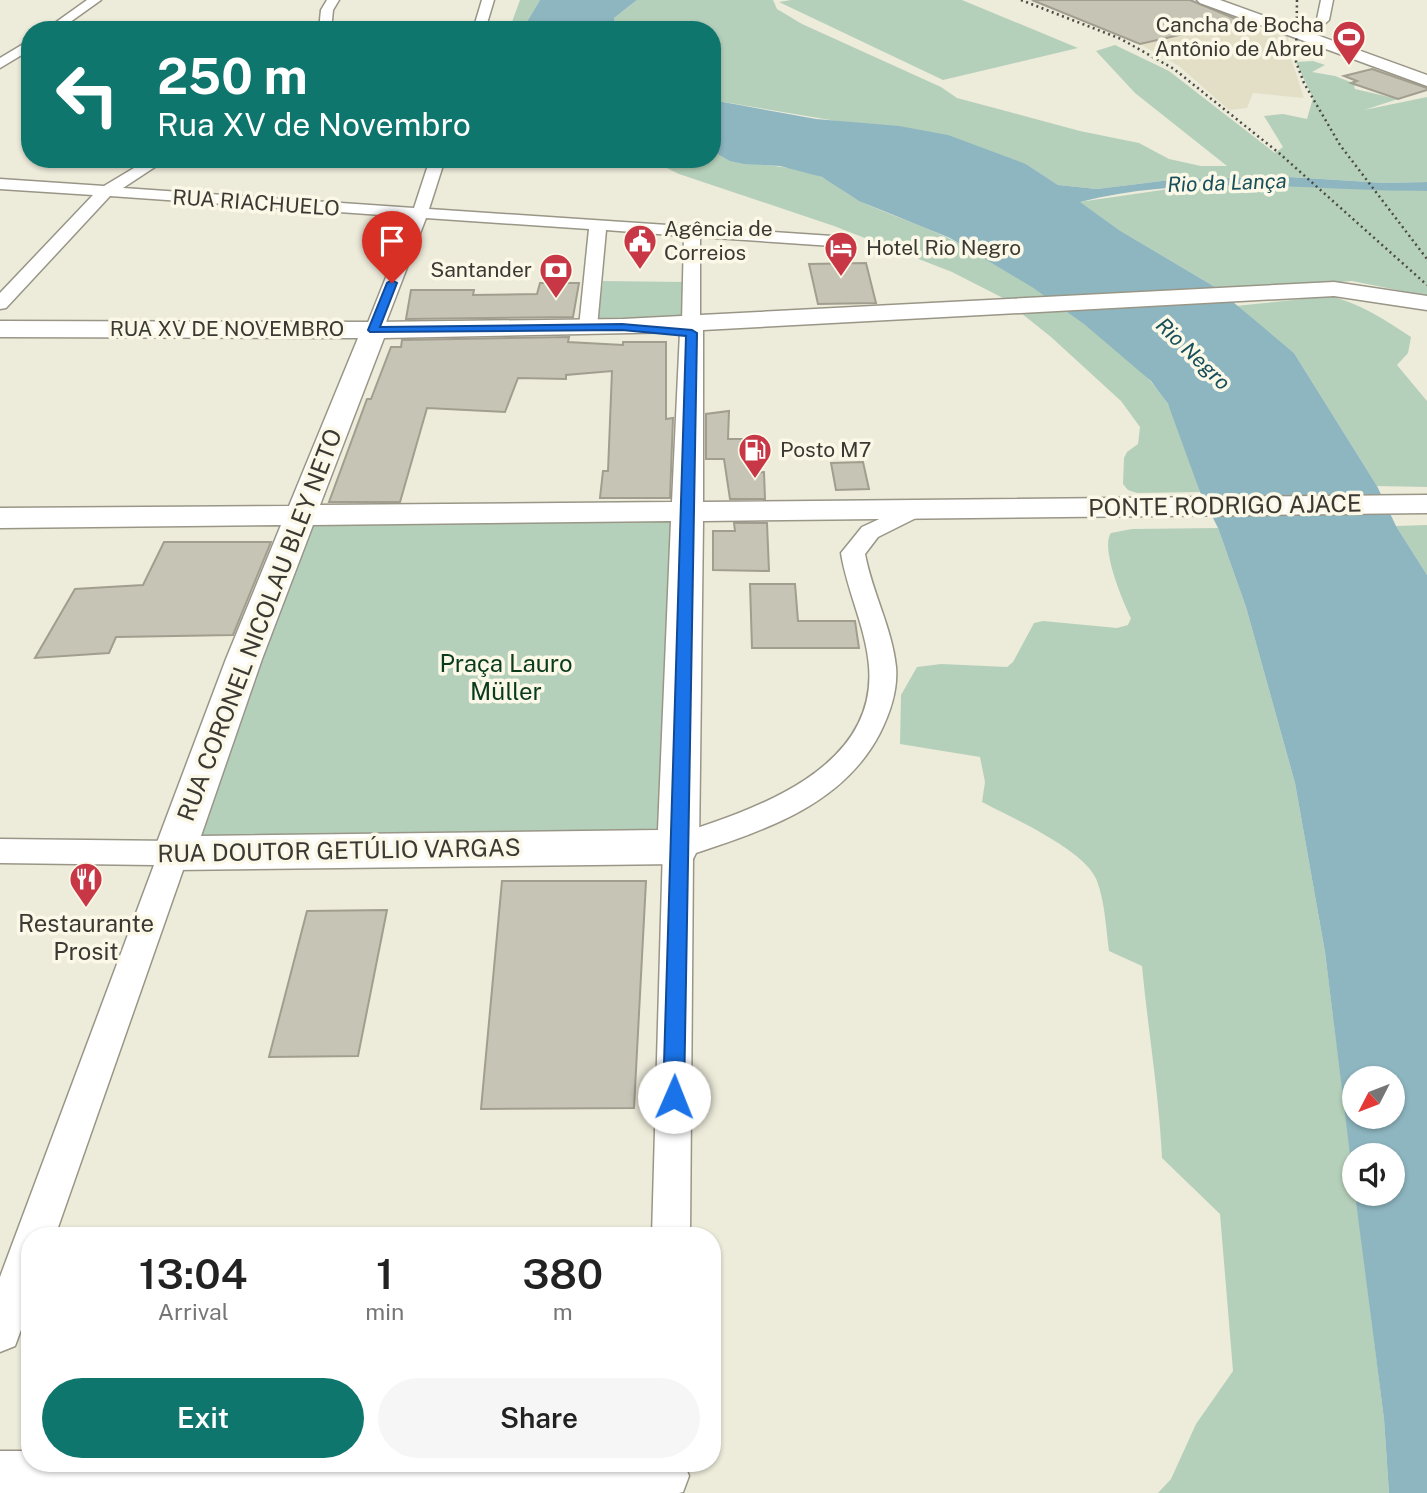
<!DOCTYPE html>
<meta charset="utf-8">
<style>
:root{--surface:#fff;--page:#f6f6f6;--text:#222;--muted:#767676;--accent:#0f766e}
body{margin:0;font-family:"Public Sans",sans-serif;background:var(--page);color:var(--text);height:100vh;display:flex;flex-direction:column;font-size:26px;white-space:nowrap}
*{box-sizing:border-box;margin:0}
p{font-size:23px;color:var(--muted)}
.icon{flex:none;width:38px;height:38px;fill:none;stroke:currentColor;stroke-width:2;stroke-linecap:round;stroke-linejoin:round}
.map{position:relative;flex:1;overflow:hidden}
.details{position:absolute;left:21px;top:1227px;width:700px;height:245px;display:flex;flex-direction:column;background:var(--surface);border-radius:28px;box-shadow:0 2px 5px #0004}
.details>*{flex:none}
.guide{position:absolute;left:21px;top:21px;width:700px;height:147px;border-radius:28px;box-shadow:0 2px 5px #0004;background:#0f766e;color:#fff;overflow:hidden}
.needle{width:46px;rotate:228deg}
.buttons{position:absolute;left:1342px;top:1066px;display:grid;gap:14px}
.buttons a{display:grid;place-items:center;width:63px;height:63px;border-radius:50%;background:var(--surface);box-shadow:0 2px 5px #0004;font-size:35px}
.pin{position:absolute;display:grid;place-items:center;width:60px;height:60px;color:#fff;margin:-72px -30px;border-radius:50% 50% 50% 0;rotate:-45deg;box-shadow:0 0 7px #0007}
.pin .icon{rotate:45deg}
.me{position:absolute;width:77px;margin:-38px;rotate:1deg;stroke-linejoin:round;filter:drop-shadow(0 0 5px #0008)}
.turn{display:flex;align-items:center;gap:24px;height:147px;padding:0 21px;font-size:32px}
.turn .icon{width:91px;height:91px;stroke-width:2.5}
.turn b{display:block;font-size:49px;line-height:60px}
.eta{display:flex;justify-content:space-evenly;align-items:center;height:119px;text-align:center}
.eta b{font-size:42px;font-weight:600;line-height:49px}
.cta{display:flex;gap:14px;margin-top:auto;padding:14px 21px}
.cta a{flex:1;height:80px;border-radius:42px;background:var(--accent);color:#fff;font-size:28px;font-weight:600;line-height:80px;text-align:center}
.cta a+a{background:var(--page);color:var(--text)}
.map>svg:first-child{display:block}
.built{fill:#e3dfc7}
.green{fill:#b5d0ba}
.water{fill:#8eb6c0;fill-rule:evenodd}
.building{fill:#c6c4b4;stroke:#a19e8f;stroke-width:2}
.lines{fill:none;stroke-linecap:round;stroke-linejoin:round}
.street-casing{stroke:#999687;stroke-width:3}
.secondary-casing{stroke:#999687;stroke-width:3}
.street{fill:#fff;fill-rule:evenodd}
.secondary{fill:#fff;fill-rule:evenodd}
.rail{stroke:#4c4b44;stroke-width:2.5;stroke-dasharray:2 3.5;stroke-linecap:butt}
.route{fill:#1a73e8;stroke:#114b97;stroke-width:2}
.labels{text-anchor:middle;stroke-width:7;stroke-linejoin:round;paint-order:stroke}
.far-poi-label{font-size:21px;fill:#3a3933;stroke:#fbf8e7;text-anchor:start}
.far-water-label{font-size:21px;font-style:italic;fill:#174f5b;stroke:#fbf8e7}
.far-street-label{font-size:21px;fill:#3a3933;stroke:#fbf8e7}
.street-label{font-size:24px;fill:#3a3933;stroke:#fbf8e7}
.park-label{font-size:24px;fill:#093b1c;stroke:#fbf8e7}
.poi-label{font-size:24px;fill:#3a3933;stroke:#fbf8e7}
</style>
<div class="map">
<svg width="1427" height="1493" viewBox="0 0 1427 1493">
<rect width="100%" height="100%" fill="#edebda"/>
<path class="built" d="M1028 0H1190L1288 35 1289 52 1304 98 1253 93 1247 108 1229 110 1179 66 1140 44Z"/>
<path class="green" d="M520 0H540L522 30H509Z
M637 0H773L777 9 802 24 941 87 957 98 1080 131 1139 143 1169 159 1201 166H1227L1135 93 1096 51 1115 45 1169 71 1275 153 1283 147 1264 116 1283 114 1307 119 1313 98 1296 62 1313 61 1325 65 1312 72 1335 76 1358 85 1354 86 1355 89 1398 99 1364 110 1427 97V182L1385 183 1289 177 1178 179 1097 189 1058 185 1026 164 854 124 712 100V30H616L614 18Z
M791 0H962L1078 48 943 80 779 2Z
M712 151C746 170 784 161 819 176 834 182 846 194 860 201 889 215 919 224 948 238 1008 266 1133 347 1167 403 1183 429 1191 463 1200 492L1137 493 1128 490 1123 484 1124 458 1127 452 1138 444 1140 427 1121 401 1051 337 1001 297 952 272 834 226 679 174 649 159H712Z
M1271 185 1427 191V296L1352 281 1256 289 1215 287 1119 230 1079 202 1190 186Z
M603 281 684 282 681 319 598 320Z
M1330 296C1361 304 1384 319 1411 337L1408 353 1397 365 1427 401V487L1377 486 1294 353 1236 306Z
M684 511 672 842 173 847 303 517Z
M1427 525V575L1396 526Z
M1218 528 1246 607 1295 783 1325 952 1384 1419 1389 1493H1158L1171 1479 1196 1424 1233 1371 1220 1214 1162 1158C1159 1094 1148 1030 1142 966L1109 951C1106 929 1105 902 1097 881 1086 850 1012 818 982 802L985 782 980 757 900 744 901 695 917 667 941 664 1007 667 1013 662 1034 623 1043 621 1117 628 1128 625 1131 618C1123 602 1100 547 1111 533L1132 529Z"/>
<path class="water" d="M540 0H637L614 18 616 30H522Z
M712 100 816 119 899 126 948 135 1026 164 1058 185 1097 189 1178 179 1289 177 1385 183 1427 182V191C1311 191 1194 173 1080 202L1119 230 1215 287 1294 353 1377 486 1396 526 1427 575V1493H1389L1384 1419 1355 1194H1393V1155H1354V1187L1325 952 1295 783 1246 607 1218 528 1200 492 1168 404 1151 381 1084 324 1032 287 950 238 859 201 822 177 780 166 744 164 730 161 712 151ZM1354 1078H1393V1116H1354Z"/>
<path class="building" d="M1032 0H1190L1241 21 1140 44Z
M1372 69 1427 88V90L1398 99 1351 83 1357 81 1344 76Z
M866 263 876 303 818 304 809 264Z
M540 283H579L573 317 406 319 411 290H474L473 295 537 294Z
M569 337 568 342 623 345V342H666V419L673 418 670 498H600L603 471H608L612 371 566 375V379L518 378 505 412 427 408 400 502H329L367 399H371L391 347H401L402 340Z
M729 411 728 439H747L753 473 764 472 765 499H730L724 459H706V414Z
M863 462 869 489 836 490 831 463Z
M734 523H767L769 571 713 570V531H735Z
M164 542H271L233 635 116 637 109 653 35 658 75 589 143 585Z
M750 584H795L798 621H855L859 648H752Z
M502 881H646L634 1108 481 1109Z
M387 910 358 1056 269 1057 307 911Z"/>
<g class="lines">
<defs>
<path id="street" d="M87 0H101L59 30H45Z
M327 0H339L333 10 331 30H319L321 10Z
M482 0H494L485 30H473Z
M1321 0H1333L1329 20 1308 39H1300V33L1317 19Z
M30 40V50L0 68V58Z
M149 159H167L123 188 414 208 430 159H445L429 209 847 237 855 242 847 247 700 237V322L691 328 682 322 684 236 606 230 597 327 588 333 579 327 589 229 426 218 383 330 374 336 365 330 410 217 110 196 6 308 0 309V293L93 195 0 189V179L104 186Z
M914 503 922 505 925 510 922 515 878 537 865 554C872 592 892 628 896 667 898 690 890 713 880 733 843 805 765 830 693 854L690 1236H652L663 847 667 838C746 812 878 773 869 666 866 628 847 591 841 553L862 527Z
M0 839 174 841 185 844 189 853 55 1236H30V1305L15 1346 0 1352V1277L154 865 0 863Z
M0 1451H30V1463H684L689 1476 683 1492 679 1493H0Z"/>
<path id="secondary" d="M1197 0H1220L1427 75V86L1200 3Z
M1334 282 1427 296V310L1334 296 703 330V502L1427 495V513L703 521 699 847 693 859 678 864 174 870 159 865 153 853 226 659 281 525 0 528V508L289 506 358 338 0 337V321L374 322 623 319ZM680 332 672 502 320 505 384 338ZM671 521 658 830 201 836 262 659 313 525Z"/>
</defs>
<use href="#street" class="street-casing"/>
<use href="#secondary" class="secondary-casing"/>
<use href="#street" class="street"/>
<use href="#secondary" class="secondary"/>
<path class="rail" d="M1021 0 1121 39 1174 69 1279 153 1427 285
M1297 0 1296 62 1304 83 1340 145 1427 259"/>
</g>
<path class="route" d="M392 280 397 283 380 327 622 324 692 330 697 333 684 1097 681 1104 674 1107 666 1104 663 1097 686 336 622 330 370 332 368 330 387 283Z"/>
<defs>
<symbol id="stadium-pin" viewBox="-11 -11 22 30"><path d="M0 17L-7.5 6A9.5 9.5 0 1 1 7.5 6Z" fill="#c73745" stroke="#fbf8e7"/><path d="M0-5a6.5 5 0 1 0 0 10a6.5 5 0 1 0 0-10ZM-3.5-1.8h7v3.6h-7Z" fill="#fff"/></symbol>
<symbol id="civic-pin" viewBox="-11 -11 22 30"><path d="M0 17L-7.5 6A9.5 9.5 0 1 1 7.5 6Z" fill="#c73745" stroke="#fbf8e7"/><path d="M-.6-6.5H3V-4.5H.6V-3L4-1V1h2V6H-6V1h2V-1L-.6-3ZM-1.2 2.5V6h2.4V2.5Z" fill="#fff"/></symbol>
<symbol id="hotel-pin" viewBox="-11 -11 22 30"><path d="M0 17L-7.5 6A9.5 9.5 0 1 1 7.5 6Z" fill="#c73745" stroke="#fbf8e7"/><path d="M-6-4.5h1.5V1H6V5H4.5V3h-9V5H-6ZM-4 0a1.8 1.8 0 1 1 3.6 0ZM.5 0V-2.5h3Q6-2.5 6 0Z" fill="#fff"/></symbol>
<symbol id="bank-pin" viewBox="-11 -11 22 30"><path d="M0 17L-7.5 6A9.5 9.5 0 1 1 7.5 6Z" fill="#c73745" stroke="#fbf8e7"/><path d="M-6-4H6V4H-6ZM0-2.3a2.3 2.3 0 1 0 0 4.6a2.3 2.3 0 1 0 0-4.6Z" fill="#fff"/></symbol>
<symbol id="fuel-pin" viewBox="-11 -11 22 30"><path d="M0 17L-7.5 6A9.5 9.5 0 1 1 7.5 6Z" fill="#c73745" stroke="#fbf8e7"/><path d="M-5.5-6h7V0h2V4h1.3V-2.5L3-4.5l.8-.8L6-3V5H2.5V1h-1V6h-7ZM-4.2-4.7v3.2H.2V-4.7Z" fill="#fff"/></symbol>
<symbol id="restaurant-pin" viewBox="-11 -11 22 30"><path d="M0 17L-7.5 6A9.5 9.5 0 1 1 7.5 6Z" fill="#c73745" stroke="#fbf8e7"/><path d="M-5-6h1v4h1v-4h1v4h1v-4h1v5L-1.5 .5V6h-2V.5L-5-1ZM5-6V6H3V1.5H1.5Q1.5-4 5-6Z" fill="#fff"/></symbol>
</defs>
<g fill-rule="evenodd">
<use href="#stadium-pin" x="1330" y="18" width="38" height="52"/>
<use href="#civic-pin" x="621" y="222" width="38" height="52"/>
<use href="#hotel-pin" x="822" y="229" width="38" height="52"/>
<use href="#bank-pin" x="537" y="251" width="38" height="52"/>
<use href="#fuel-pin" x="736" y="431" width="38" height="52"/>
<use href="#restaurant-pin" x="67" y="860" width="38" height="52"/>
</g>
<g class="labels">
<g class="far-poi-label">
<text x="1324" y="32" text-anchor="end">Cancha de Bocha<tspan x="1324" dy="24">Antônio de Abreu</tspan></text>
<text x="664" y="236">Agência de<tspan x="664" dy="24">Correios</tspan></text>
<text x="866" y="255">Hotel Rio Negro</text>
<text x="532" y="277" text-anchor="end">Santander</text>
<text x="780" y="457">Posto M7</text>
</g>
<g class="far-water-label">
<text transform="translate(1227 183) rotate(-2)" y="7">Rio da Lança</text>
<text transform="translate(1193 354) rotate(44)" y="7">Rio Negro</text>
</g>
<g class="far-street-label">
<text transform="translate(256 203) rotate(4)" y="7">RUA RIACHUELO</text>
<text x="227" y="336">RUA XV DE NOVEMBRO</text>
</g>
<g class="street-label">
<text transform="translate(1225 506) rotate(-1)" y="8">PONTE RODRIGO AJACE</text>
<text transform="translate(260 625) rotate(-69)" y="8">RUA CORONEL NICOLAU BLEY NETO</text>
<text transform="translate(339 851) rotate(-1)" y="8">RUA DOUTOR GETÚLIO VARGAS</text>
</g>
<g class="park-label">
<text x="506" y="672">Praça Lauro<tspan x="506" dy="28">Müller</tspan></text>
</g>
<g class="poi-label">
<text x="86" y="932">Restaurante<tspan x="86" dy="28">Prosit</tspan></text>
</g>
</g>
</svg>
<div class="buttons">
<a><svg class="needle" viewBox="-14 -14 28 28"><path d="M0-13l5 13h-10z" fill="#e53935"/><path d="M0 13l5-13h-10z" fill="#767676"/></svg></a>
<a><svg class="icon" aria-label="sound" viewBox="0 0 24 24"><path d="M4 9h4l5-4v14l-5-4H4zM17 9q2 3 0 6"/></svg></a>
</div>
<div class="pin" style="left:392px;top:283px;background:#d93025"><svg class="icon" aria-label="arrive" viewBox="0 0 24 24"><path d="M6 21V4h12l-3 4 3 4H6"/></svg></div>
<svg class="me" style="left:674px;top:1097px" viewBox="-20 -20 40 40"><circle r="19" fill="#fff"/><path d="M0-13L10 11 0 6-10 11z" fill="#1a73e8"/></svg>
<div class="guide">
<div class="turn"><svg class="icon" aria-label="left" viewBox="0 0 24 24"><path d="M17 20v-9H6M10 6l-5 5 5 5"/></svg><div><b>250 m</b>Rua XV de Novembro</div></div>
</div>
<section class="details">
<div class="eta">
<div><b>13:04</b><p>Arrival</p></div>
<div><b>1</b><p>min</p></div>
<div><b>380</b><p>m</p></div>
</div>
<div class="cta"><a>Exit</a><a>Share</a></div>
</section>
</div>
